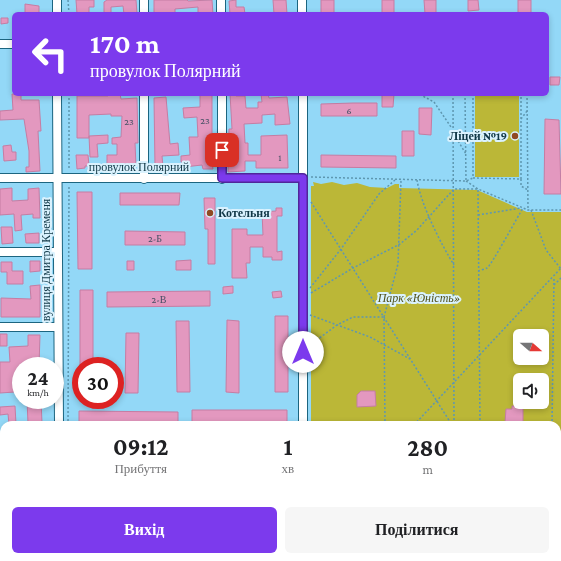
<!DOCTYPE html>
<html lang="uk">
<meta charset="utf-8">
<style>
:root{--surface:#fff;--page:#f6f6f6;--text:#202124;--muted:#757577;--accent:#7c3aed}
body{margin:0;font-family:"Crimson Pro",serif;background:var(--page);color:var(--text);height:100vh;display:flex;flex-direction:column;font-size:15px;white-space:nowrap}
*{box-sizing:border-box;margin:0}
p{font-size:13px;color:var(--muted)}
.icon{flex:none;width:22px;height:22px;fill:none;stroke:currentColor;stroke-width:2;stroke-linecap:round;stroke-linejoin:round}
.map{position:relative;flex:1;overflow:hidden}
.side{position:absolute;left:0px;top:421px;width:561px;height:140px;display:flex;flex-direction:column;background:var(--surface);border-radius:12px 12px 0 0;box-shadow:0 2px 6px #0003}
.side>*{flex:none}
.top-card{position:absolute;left:12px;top:12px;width:537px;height:84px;border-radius:6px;box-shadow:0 2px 6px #0003;background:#7c3aed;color:#fff;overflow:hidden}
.needle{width:26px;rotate:110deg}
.controls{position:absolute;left:513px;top:329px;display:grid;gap:8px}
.controls a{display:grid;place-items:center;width:36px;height:36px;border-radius:6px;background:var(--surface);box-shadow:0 2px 6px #0003;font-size:20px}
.speed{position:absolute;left:12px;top:357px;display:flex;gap:8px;font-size:20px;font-weight:700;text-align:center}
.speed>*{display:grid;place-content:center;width:52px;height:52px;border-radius:50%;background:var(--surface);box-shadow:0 2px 6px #0003;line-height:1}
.speed small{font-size:10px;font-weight:400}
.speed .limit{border:6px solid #d22;background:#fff;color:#111}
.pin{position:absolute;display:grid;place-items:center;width:34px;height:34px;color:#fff;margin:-17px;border-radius:8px;box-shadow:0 2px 6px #0006}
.me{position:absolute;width:44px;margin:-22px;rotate:0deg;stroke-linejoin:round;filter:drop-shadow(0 0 3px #0008)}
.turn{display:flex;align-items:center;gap:14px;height:84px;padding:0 12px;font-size:18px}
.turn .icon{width:52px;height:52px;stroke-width:2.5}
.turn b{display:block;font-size:28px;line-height:34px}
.eta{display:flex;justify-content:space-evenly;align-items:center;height:68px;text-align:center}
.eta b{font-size:24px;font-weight:700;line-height:28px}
.cta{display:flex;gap:8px;margin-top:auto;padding:8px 12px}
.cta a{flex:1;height:46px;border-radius:6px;background:var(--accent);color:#fff;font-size:16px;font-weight:700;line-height:46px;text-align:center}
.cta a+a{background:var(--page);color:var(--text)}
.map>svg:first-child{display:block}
.green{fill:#bbb737;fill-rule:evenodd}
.building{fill:#e398bf;stroke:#c57da3}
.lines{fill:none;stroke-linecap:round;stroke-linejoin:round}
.street-casing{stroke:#1c6580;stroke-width:10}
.path{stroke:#5e97b0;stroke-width:1.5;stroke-dasharray:2 2;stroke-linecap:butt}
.street{stroke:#fff;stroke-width:8}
.route-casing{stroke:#51269a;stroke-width:10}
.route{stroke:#7c3aed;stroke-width:7}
.poi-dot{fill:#904a23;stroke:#daf2fe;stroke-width:1.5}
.labels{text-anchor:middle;stroke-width:4;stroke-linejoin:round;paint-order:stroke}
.number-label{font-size:10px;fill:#454f64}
.poi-label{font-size:12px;font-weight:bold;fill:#103746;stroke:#daf2fe;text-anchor:end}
.street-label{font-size:12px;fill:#103746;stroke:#daf2fe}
.park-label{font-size:12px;font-style:italic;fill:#53521b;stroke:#daf2fe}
</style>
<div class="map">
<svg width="561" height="561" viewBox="0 0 561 561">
<rect width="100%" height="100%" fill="#93d8f7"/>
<path class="green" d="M475 94H519V177H475Z
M313 182 321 184 332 182 344 185 357 183 370 187 387 188 395 184H399V188L477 190 527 212H561V561H397V557H557V425H311V186H314ZM520 336H542V358H520ZM520 380H542V402H520Z"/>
<path class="building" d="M76 0H94V7H89V14H77Z
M107 0H136L137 14H124L123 6 111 7V14H104V2Z
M154 0H187L188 1 212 0 213 14H198V7L175 9V14H154Z
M236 0V7H244L245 14H230L229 1Z
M273 0H286L287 14H274Z
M321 0H334V14H321Z
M382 0H394V14H382Z
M424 0H436V14H425Z
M468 0H478L479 10 468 11Z
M518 0H531V14H518Z
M25 4 39 6V14H25Z
M1 18H8V23L1 24Z
M550 77H560L559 85H550Z
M12 94H21V100H39L41 131H38L40 171 26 172V167H29V151L24 119 0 120V111L13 110Z
M108 94H120L121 99 137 98 138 143H135L136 166H107V155H117V144H112V138L121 137 122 116H111V114L89 115V138H77V96H108Z
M230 94H236V96H245L246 108H258V102H262L261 94H268L269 98 287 97 290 124 275 125V114L262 115V123L244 124 245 143H248V155H261V136L287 135 288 168H256V161H245V171L228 172 229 129H232Z
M382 94H394L393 107H382Z
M200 95H212V144H215L216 163H212L213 169H203L202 165 184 167V162H181V156L190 155 189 137H198L197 117 184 118 183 108 200 107Z
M166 97 170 144 178 143 179 155 162 156 163 167H155L154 98Z
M353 103H377V116H321V104Z
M419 108H432L431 135 419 134Z
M545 119 559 120 561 194H544Z
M402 131H414V156H402Z
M108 135V143L97 144 98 157H90L89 136Z
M11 145 12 152H16V160L4 161 3 146Z
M76 155H88L89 166H85V168L77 169Z
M321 155 396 156V168L321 167Z
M12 188V201L28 200V189L39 188 40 218H33V214L21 215 22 230 15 231 14 214 0 215V189Z
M77 192H92V269H78Z
M120 193H180L179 205H120Z
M204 198H215V264H208V229H205Z
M276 208H282V216H277V252L282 251V260H272V257H263V247H250V263H246L247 278H232V229H247V235H263L262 212 276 211Z
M1 227H12L13 243 2 244Z
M125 231 185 232V245H125Z
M39 233V243H26L25 234Z
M191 260V270H176V261Z
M30 261H40V271L30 272Z
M127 261H134V270H127Z
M1 262H12V271H23V284H7V272H1Z
M40 285V317H1V298L31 299 30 286Z
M233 286V293L223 294V287Z
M80 290H93V366H80Z
M210 291V306L107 307V292Z
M281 291 282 297 273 298 272 292Z
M275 316H288V392H275Z
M227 320 239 321V393L226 392Z
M176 321H189L190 392H177Z
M126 333H139L138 393H125Z
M0 334H7V346H0Z
M28 335H40L39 366H21V377L14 378 15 392 0 393V362H10L9 347 28 346Z
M361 391H375L376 406 357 407V395Z
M27 400H41L42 423H28Z
M15 406 16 424H9L8 414 0 415V407Z
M512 406H523V425H508L509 422H505L506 409H512Z
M192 410H287V424H192Z
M79 411 178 412V425H79Z"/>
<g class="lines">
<defs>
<path id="street" d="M57 0V14
M144 0V14
M221 0V14
M302 0V14
M0 44H14
M57 94 59 425
M144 94V179
M222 94V179
M303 94V425
M0 178H303
M0 252H58
M0 327H58
M0 451H4
M59 557V561
M391 557V561"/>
</defs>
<use href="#street" class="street-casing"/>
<path class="path" d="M68 0 69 14
M69 94V170
M404 94H419L434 102 451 127
M453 94 454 425
M465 94 466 181
M473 94V178L521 179V94
M527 94 528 210
M521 119 527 111
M452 131 466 154
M311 177 466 181 473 178
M521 179V186L528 190
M417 180C421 205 441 244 454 265
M466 181 478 189 528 210H561
M311 202 452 425
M531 210 546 250 561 269
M478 215 521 208
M478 271C481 270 485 269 487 268 491 266 518 216 523 208
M554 285 561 278
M310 288 341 249 379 194 395 180
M311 293 353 268 400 244 417 230 454 189H478L480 425
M310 315 370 337 410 359
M310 345 337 325 353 317H383
M68 425 69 186
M385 425 384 317 398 264 401 180
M414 425 561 268
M552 425 554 277
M557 460 561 455
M468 557V561
M508 557 513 561
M521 557 522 561
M430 561V557
M434 561 437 557"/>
<use href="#street" class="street"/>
</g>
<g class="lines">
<defs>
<path id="route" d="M222 150V178H303V352"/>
</defs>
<use href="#route" class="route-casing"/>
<use href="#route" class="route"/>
</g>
<g class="poi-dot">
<circle cx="515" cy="136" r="4"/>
<circle cx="210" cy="213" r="4"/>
</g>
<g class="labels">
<g class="number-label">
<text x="349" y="114">6</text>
<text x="205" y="124">23</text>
<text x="129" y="125">23</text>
<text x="280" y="161">1</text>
<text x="155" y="242">2-Б</text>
<text x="159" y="303">2-В</text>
</g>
<g class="poi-label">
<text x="507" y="140">Ліцей №19</text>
<text x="218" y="217" text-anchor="start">Котельня</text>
</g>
<g class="street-label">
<text x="139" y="171">провулок Полярний</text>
<text transform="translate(46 260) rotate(-90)" y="4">вулиця Дмитра Кременя</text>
</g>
<g class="park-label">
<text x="419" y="302">Парк «Юність»</text>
</g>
</g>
</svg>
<div class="controls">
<a><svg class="needle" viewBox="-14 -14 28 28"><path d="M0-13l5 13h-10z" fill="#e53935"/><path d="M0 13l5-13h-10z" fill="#757577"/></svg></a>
<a><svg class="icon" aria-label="sound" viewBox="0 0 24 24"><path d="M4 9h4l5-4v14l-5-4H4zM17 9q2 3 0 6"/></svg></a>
</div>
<div class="speed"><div>24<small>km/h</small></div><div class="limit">30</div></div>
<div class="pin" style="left:222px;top:150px;background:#d93025"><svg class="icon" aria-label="arrive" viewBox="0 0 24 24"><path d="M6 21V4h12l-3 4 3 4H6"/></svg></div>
<svg class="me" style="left:303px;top:352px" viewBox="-20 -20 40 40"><circle r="19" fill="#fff"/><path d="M0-13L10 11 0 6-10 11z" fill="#7c3aed"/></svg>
<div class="top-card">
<div class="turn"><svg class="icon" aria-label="left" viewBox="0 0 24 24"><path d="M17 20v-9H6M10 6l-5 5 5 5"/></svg><div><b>170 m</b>провулок Полярний</div></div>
</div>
<section class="side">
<div class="eta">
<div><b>09:12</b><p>Прибуття</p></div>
<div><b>1</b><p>хв</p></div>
<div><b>280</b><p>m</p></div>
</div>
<div class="cta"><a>Вихід</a><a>Поділитися</a></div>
</section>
</div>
